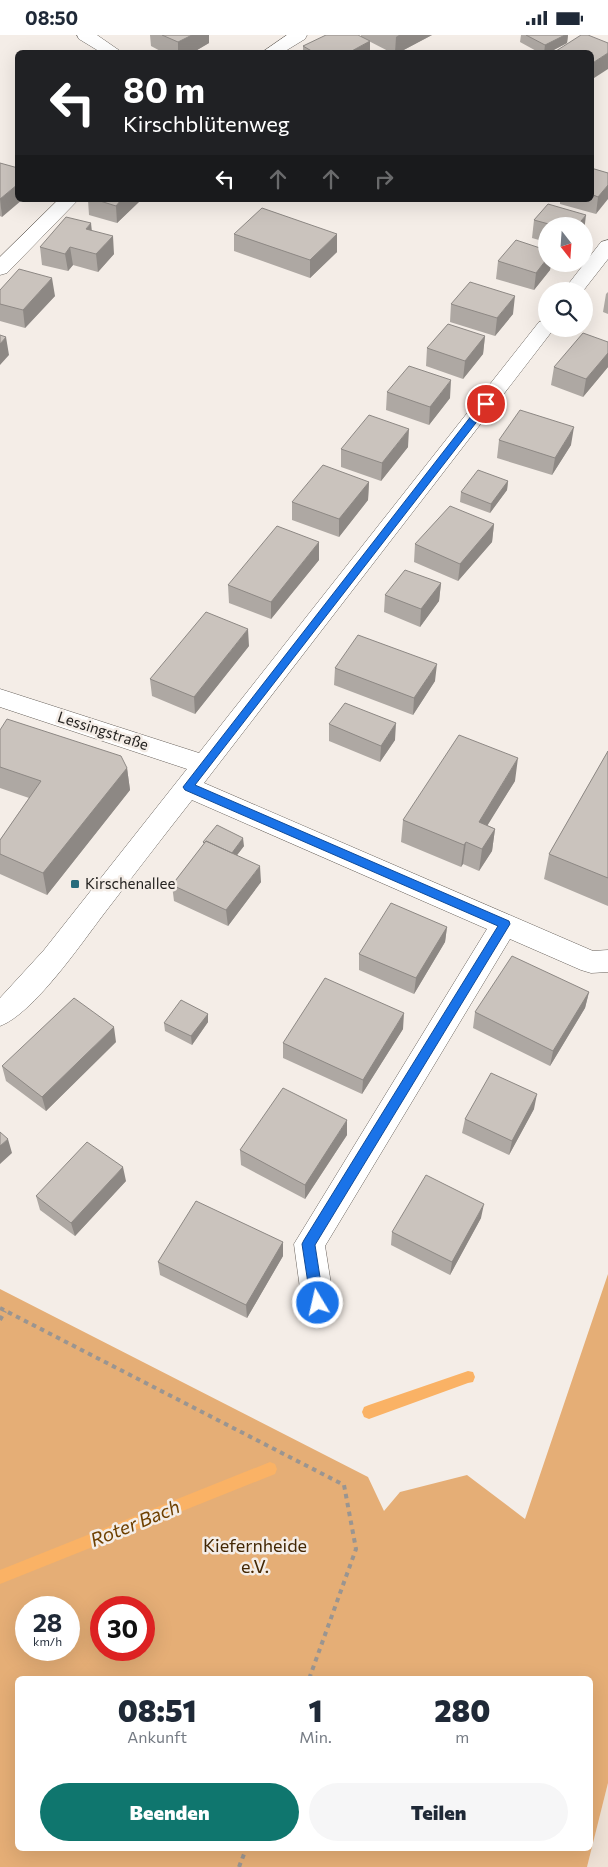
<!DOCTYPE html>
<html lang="de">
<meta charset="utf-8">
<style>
:root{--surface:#fff;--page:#f6f6f7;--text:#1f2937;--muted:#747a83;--accent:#0f766e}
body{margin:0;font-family:Commissioner,sans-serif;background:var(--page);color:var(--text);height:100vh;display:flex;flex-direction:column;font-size:19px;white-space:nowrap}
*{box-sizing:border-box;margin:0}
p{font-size:16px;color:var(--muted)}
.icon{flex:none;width:28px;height:28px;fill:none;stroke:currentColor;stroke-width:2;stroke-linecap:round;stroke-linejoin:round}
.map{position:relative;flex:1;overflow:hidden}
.sheet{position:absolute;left:15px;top:1641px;width:578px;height:175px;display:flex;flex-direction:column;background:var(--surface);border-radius:8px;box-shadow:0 5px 20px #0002}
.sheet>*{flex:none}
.guide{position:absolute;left:15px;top:15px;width:579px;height:152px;border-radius:8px;box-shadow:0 5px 20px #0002;background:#202124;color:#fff;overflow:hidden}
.needle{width:32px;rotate:163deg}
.tools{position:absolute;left:538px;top:182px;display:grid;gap:10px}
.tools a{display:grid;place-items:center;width:55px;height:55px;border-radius:50%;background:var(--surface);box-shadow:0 5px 20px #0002;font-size:25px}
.speed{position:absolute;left:15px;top:1561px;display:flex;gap:10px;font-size:25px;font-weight:700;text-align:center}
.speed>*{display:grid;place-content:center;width:65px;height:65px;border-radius:50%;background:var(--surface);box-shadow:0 5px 20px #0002;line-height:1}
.speed small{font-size:12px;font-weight:400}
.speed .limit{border:8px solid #d22;background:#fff;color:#111}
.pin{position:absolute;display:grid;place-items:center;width:42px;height:42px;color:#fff;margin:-21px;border:2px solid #fff;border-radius:50%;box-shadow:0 1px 5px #0007}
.me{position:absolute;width:55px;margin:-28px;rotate:351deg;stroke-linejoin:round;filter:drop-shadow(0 0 4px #0008)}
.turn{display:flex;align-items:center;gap:18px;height:105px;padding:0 25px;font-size:22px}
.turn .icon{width:65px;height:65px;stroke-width:2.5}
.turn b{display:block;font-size:35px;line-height:42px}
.lanes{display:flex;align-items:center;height:48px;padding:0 25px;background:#0003;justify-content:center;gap:25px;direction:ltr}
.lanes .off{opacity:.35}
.eta{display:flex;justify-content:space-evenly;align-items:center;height:85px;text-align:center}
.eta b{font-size:30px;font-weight:800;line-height:35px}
.button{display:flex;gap:10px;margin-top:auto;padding:10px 25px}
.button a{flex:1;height:58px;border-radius:30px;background:var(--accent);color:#fff;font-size:20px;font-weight:800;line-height:58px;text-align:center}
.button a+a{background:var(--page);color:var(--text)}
.status{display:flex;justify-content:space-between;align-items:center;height:35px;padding:0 25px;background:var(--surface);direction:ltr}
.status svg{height:14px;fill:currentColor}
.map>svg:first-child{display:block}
.built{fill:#eee1d5}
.green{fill:#e5ae76;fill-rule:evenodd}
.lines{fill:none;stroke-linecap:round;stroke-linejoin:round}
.stream{fill:#fab265;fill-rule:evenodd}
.minor-casing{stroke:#69635d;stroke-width:1}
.path{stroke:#9a9591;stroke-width:4;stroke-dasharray:4.5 4.5;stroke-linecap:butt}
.minor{fill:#fff;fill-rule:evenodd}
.wall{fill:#aea8a3}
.shaded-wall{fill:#8d8884}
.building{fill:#cac3bd;stroke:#8d8884}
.route{fill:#1a73e8;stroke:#114b97}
.poi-dot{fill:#276b7c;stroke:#f4ede7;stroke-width:2}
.labels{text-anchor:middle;stroke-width:5;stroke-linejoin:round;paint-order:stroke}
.street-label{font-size:15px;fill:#252321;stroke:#f4ede7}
.poi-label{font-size:15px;fill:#252321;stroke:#f4ede7;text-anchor:start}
.near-park-label{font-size:18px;fill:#432704;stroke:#f4ede7}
.near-water-label{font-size:19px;font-style:italic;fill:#6e4000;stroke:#f4ede7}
</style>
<div class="status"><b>08:50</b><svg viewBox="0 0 49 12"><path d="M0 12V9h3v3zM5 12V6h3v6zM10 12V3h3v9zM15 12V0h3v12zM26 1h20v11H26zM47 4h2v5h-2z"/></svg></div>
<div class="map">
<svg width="608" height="1832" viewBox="0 0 608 1832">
<rect width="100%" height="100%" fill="#f4ede7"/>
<path class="built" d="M608 1748V1832H587Z"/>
<path class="green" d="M608 1239V1748L587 1832H0V1254L368 1442 384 1476 400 1457 467 1440 525 1484ZM26 1572H69V1615H26ZM101 1572H144V1615H101ZM18 1644H590V1814H18Z"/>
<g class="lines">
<path class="stream" d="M468 1336 473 1337 475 1342 473 1347 468 1348 369 1384 364 1382 362 1377 364 1372 369 1370Z
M270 1427 275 1429 277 1434 275 1439 0 1549V1535Z"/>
<defs>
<path id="minor" d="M77 0H97L123 18H102L79 4Z
M287 0H307L305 4 282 18H261Z
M58 165H78L7 238 0 240V222Z
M608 205V224L583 256H563L601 207Z
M546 285V294H554L553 295 204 748 593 916 608 915V937L591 938 581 935 510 904 325 1211 334 1268 329 1278 318 1283 307 1278 302 1268 294 1209 487 894 192 765C162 803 133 841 103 880 81 909 33 979 0 991V963L44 915 187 734 0 672V654L199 718 539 287Z"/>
</defs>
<use href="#minor" class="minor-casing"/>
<path class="path" d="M0 1273 344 1450 356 1514 309 1644
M0 1285 5 1276
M239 1832 246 1814"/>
<use href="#minor" class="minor"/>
</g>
<path class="wall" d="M150 0H209V8L192 18H164L151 11Z
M361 0H432L398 18H392L361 2Z
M521 0H568L567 8 548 18H540L520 7Z
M303 11 370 18H303Z
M0 128 2 182 0 181Z
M591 133 608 138 596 179 560 169V165H591Z
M88 165H141L117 188 89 180Z
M534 185 577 191H546V207L532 203Z
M92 196 114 219 98 237 73 230 68 236 42 230 40 212Z
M234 199 337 217 310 243 234 216Z
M498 226 546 229H551L550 235 534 255 496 244Z
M0 255 55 261 25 293 0 286Z
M608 257V279L603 277 606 259Z
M451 269 513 279 495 301 450 287Z
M485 301 483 319 463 344 426 331 427 313Z
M608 307V332L583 362 551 350 554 332Z
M387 357 450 363 429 390 386 375Z
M499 405 571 410 552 440 497 423Z
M408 412 381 446 341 432V414Z
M508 446 507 455 490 478 460 467 461 457Z
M369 447 368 465 339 502 292 485V467Z
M494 489 492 507 458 546 414 527 415 509Z
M319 525 271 584 229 568 228 550Z
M441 548 439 566 420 592 384 577 385 560Z
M249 611 195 679 152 661 150 644Z
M335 633 435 646 413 680 334 650Z
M329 689 395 705 380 727 329 706Z
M0 695 127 733 130 755 47 860 0 839V805L29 763 0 753Z
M608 716V871L544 844 549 819Z
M515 746 487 790 495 794 492 816 479 836 463 829 461 832 401 807 403 785Z
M203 807 244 811 237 820 261 847 228 891 174 866 172 850 204 809Z
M447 892 445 907 414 959 359 935V919Z
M589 957 585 973 550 1031 473 993 475 977Z
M208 979V987L192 1010 165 996 164 988Z
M403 994 362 1059 283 1023V1008Z
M116 1007 46 1076 6 1046 2 1031Z
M534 1074 509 1120 462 1098 465 1084Z
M347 1100 305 1164 241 1130 240 1115Z
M126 1146 75 1201 40 1175 36 1161Z
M481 1183 450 1240 391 1210 392 1197Z
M283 1207V1221L247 1283 160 1240 158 1227Z"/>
<path class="shaded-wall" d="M192 0H209V8L192 18H178V7Z
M399 0H432L398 18H395L396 2Z
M565 0H568L567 8 548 18H544L545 10Z
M370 6V18H348Z
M608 18V34L591 45V29Z
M18 149V165H22L2 182 0 164Z
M608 150V164L596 179 598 162Z
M121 165H141L117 188 116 171Z
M586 180 584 197V191H577Z
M91 188 93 206 86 194Z
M337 199V217L310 243V225Z
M113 201 114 219 98 237 96 219Z
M70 212 73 230 68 236 65 219Z
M546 225V229H551L550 235 534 255 536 238Z
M52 243 55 261 25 293 23 275Z
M515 261 513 279 495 301 497 283Z
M485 301 483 319 463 344 465 326Z
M6 302 9 320 0 330V309Z
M608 318V332L583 362 586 344Z
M451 345 450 363 429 390 430 372Z
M574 392 571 410 552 440 555 423Z
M409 394 408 412 381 446 382 428Z
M508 446 507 455 490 478 491 469Z
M369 447 368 465 339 502V484Z
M494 489 492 507 458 546 460 529Z
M319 507V525L271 584V567Z
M441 548 439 566 420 592 421 574Z
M248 594 249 611 195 679 194 662Z
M437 629 435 646 413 680 414 663Z
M396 688 395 705 380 727 381 711Z
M518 723 515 746 476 809 479 787Z
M127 733 130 755 47 860 43 838Z
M495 794 492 816 479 836 482 814Z
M243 803 244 811 231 828V819Z
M466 807 463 829 461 832 464 810Z
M260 831 261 847 228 891 226 875Z
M447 892 445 907 414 959 416 943Z
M589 957 585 973 550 1031 553 1016Z
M404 978 403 994 362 1059 363 1045Z
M208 979V987L192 1010 191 1001Z
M114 992 116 1007 46 1076 42 1062Z
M537 1059 534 1074 509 1120 512 1106Z
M347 1085V1100L305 1164V1150Z
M8 1104 12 1118 0 1129V1111Z
M123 1132 126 1146 75 1201 71 1188Z
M484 1169 481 1183 450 1240 452 1227Z
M283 1207V1221L247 1283 246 1270Z"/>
<path class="building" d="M162 0H192L178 7Z
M326 0H358L370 6 348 18H315L303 11Z
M526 0H565L545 10Z
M581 0H588L608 8V18L591 29V18H560L556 16Z
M0 128 18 133V149L0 164Z
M591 133 608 138V150L598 162 591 159Z
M97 165H121L116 171Z
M548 169 586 180 577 191H556L534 185Z
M262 173 337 199 310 225 234 199Z
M66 182 91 188 86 194 113 201 96 219 70 212 65 219 40 212Z
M516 205 546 215V225L536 238 498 226Z
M19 234 52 243 23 275 0 269V255Z
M470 247 515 261 497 283 451 269Z
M448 289 485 301 465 326 427 313Z
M583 298 608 307V318L586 344 554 332Z
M0 300 6 302 0 309Z
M409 331 451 345 430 372 387 357Z
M520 375 574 392 555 423 499 405Z
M369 380 409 394 382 428 341 414Z
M323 430 369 447 339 484 292 467Z
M478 435 508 446 491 469 461 457Z
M450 471 494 489 460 529 415 509Z
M277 491 319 507 271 567 228 550Z
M405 535 441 548 421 574 385 560Z
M206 577 248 594 194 662 150 644Z
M358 600 437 629 414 663 335 633Z
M345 668 396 688 381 711 329 689Z
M7 684 121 721 127 733 43 838 0 819V805L41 746 0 732V695Z
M459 700 518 723 479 787 495 794 482 814 466 807 464 810 403 785Z
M608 716V843L549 819Z
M217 790 243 803 232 818 206 806 204 808 203 807Z
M206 806 260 831 226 875 172 850Z
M391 868 447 892 416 943 359 919Z
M512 921 589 957 553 1016 475 977Z
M325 943 404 978 363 1045 283 1008Z
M74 963 114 992 42 1062 2 1031Z
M181 965 208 979 191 1001 164 988Z
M491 1038 537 1059 512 1106 465 1084Z
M283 1053 347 1085 305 1150 240 1115Z
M0 1097 8 1104 0 1111Z
M87 1107 123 1132 71 1188 36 1161Z
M426 1140 484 1169 452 1227 392 1197Z
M196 1166 283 1207 246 1270 158 1227Z"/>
<path class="route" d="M486 366 489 367V371L195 750 509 886 510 889 315 1210 324 1268 322 1273 318 1275 313 1273 311 1268 302 1209 304 1205 498 891 185 755 183 752 482 367Z"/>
<rect class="poi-dot" x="70" y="844" width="10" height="10" rx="2.5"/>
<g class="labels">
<g class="street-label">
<text transform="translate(103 696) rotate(18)" y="5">Lessingstraße</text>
</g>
<g class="poi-label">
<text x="85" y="854">Kirschenallee</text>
</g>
<g class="near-park-label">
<text x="255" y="1517">Kiefernheide<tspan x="255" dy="21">e.V.</tspan></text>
</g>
<g class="near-water-label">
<text transform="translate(135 1488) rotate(-22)" y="7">Roter Bach</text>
</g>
</g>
</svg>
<div class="tools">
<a><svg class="needle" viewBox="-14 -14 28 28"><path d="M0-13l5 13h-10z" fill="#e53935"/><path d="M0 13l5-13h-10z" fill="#747a83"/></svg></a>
<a><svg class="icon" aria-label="search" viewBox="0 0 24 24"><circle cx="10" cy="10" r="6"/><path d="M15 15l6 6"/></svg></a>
</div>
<div class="speed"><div>28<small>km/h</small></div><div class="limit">30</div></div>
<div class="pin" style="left:486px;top:369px;background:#d93025"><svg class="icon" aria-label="arrive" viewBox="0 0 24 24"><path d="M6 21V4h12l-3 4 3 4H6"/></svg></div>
<svg class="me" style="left:318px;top:1268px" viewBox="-20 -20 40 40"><circle r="17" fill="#1a73e8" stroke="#fff" stroke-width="3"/><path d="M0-11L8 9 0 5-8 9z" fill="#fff"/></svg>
<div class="guide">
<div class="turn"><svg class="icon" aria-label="left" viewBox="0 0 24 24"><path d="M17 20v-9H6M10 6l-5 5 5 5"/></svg><div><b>80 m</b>Kirschblütenweg</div></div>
<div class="lanes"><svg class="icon" aria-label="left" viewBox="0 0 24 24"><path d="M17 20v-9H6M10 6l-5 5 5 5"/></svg><svg class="icon off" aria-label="ahead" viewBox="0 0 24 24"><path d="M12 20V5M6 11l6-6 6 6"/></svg><svg class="icon off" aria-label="ahead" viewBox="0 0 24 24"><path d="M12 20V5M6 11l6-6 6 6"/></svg><svg class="icon off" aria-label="right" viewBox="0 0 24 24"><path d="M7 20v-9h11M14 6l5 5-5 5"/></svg></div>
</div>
<section class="sheet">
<div class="eta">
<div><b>08:51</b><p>Ankunft</p></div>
<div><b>1</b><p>Min.</p></div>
<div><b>280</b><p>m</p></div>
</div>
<div class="button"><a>Beenden</a><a>Teilen</a></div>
</section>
</div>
